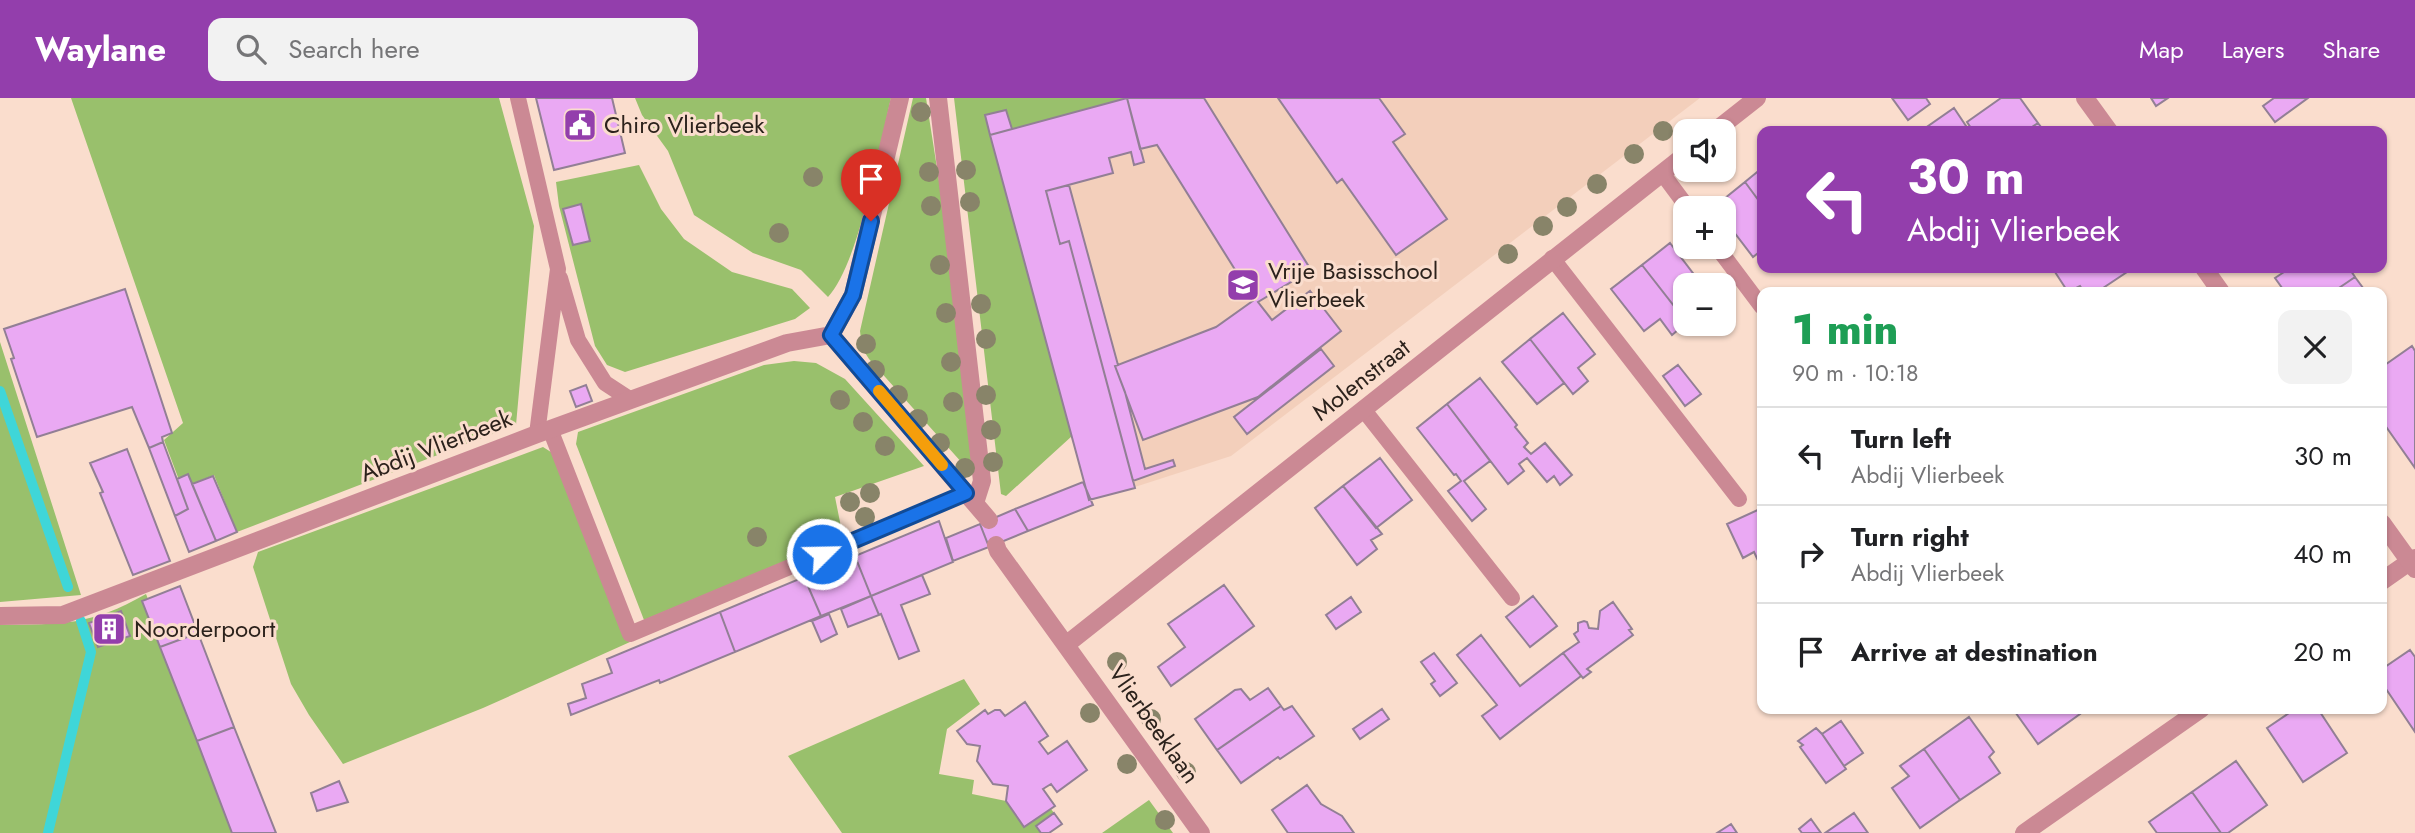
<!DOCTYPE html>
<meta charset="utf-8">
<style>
:root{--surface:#fff;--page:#f2f2f2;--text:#202124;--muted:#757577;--line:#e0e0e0;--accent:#933eac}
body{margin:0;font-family:Jost,sans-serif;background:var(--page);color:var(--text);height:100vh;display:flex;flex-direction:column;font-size:26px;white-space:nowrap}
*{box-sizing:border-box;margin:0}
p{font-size:23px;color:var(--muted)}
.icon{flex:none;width:38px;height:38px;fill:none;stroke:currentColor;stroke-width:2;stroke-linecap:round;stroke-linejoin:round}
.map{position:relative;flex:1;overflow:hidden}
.side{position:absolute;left:1757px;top:189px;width:630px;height:427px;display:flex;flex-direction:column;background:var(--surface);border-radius:14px;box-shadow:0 2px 5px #0004}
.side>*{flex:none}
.hud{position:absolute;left:1757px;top:28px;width:630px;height:147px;border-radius:14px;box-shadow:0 2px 5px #0004;background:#933eac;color:#fff;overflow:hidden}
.buttons{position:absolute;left:1673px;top:21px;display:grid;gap:14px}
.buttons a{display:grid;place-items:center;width:63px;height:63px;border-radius:14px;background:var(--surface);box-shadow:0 2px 5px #0004;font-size:35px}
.pin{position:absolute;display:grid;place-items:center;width:60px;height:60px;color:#fff;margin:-72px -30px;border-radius:50% 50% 50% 0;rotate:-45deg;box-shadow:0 0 7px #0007}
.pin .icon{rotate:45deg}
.me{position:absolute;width:77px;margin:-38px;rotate:67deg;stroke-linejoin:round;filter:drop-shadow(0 0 5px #0008)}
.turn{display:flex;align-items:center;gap:24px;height:147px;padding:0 35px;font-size:32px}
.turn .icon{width:91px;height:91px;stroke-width:2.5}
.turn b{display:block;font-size:49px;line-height:60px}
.round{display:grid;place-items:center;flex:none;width:74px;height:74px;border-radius:14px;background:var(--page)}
.overview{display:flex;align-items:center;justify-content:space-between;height:119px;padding:0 35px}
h1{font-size:42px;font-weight:800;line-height:52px;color:#1e9e55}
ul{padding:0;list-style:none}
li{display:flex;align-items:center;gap:21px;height:98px;padding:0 35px;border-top:2px solid var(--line)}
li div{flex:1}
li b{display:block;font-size:26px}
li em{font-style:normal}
header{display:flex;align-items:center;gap:42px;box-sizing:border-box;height:98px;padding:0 35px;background:var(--accent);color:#fff}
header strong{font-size:33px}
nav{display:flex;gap:38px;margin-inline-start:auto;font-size:24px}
.search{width:490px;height:63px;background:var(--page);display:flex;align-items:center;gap:18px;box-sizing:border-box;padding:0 24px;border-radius:14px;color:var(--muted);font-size:26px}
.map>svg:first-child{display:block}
.built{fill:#f3cfbb}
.green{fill:#99c06c}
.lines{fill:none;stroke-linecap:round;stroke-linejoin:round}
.stream{stroke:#3fd6d8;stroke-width:10}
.building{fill:#eaa9f3;stroke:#927f95;stroke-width:2}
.service{stroke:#cb8994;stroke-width:16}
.minor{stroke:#cb8994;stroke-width:18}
.tertiary{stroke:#cb8994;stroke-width:18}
.tree{fill:#888469}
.route-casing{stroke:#114b97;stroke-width:18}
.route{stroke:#1a73e8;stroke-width:12}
.slow{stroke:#f59e0b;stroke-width:12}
.labels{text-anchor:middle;stroke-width:6;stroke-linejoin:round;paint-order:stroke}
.poi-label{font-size:24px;fill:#2c221c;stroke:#faddcd;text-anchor:start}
.street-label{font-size:24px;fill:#2c221c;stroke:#faddcd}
</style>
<header>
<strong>Waylane</strong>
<div class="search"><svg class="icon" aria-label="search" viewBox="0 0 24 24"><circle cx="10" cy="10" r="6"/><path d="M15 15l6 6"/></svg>Search here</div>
<nav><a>Map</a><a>Layers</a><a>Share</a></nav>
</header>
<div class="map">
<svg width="2415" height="735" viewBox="0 0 2415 735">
<rect width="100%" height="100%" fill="#faddcd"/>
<path class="built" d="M1127 0H1700L1231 358 1138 388 1089 401 990 37Z"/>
<path class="green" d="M71 0H499L534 128 516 327 237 434 214 377 182 390 164 342 183 325Z
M635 0H891C880 48 859 165 828 199L801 172 753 155 694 117 668 53 642 17Z
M913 0H926L950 153 973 365 963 366 869 261 862 250 860 233Z
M954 0H1127L990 37 1072 338 1006 398 1001 396Z
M639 67 661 111 684 141 732 174 792 191 810 210 795 221 625 274 607 267 595 248 559 108 556 84Z
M0 244 81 497 0 504Z
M794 263 816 265 845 281 924 368 835 399 843 439 644 522 576 346 578 334 764 267Z
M543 349 562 361 630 544 483 610 343 666 309 617 291 586 253 469 258 454Z
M146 496 239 735H0V527C62 526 90 528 146 496Z
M964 581 980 606 947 631 939 676 974 682 972 696 1006 703 1024 729 1051 711 1054 715 1037 727 1041 735H842L788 658Z
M1149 702 1173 735H1102Z"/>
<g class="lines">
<path class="stream" d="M0 293 68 489
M48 735 91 554 81 523"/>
</g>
<path class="building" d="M536 0H612L625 55 554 72Z
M1127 0 1144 64 1134 67 1131 54 1109 60 1113 75 1046 93 1060 146 1069 143 1135 390 1089 402 990 37Z
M1127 0H1204L1311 172 1258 204 1272 222 1310 193 1341 233 1258 299 1143 342 1115 268 1216 229 1254 202 1157 47 1140 51Z
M1278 0H1379L1405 36 1393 44 1447 121 1396 157 1342 81 1337 85Z
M1892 0H1926L1930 6 1908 22Z
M2001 0H2020L2038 25 2026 33H1973L1967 24Z
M2151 0H2168L2156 8Z
M2274 0H2308L2275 24 2263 8Z
M1954 10 1966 28 1958 33H1921Z
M1006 12 1012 31 990 37 985 17Z
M2038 25 2044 33H2026Z
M1762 70V107L1745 84Z
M1745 84 1762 107V152L1753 159 1724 121V110L1714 109Z
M1069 87 1118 267 1115 268 1125 294 1145 371 1173 362 1175 368 1133 383 1069 143 1060 146 1046 93Z
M581 106 590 143 573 147 563 111Z
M1670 145 1702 187H1685V222L1642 167Z
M1642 167 1685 222V226L1672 237 1660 221 1644 233 1611 191Z
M2054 170H2133L2097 194H2084L2080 188 2068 194 2053 171Z
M2290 170H2349L2355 179 2333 194H2285L2275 180Z
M2355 179 2366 194H2333Z
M125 191 172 335 162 339 163 344 149 350 132 309 37 339 11 261 14 260 4 231Z
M1563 215 1595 256 1578 270 1588 283 1573 296 1530 241Z
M1530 241 1564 285 1537 306 1502 264Z
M2412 248 2415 253V370L2382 323V269Z
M1321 251 1334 268 1247 336 1234 319Z
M1678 267 1701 296 1685 308 1663 278Z
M1480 280 1517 327 1515 329 1528 345 1524 349 1531 356 1545 345 1572 377 1560 387 1554 378 1547 384 1527 360 1519 366 1524 373 1508 386 1447 306Z
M586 287 592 303 576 309 570 293Z
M1447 306 1490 363 1464 383 1486 411 1472 423 1448 393 1461 383 1456 376 1454 377 1417 330Z
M163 344 188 411 175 418 149 350Z
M127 351 170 463 133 477 100 395 103 394 90 365Z
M1380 360 1412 402 1376 430 1343 388Z
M188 376 216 443 189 454 175 418 188 411 177 381Z
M213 378 237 434 216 443 192 386Z
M1083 384 1093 407 1028 433 1015 411Z
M1343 388 1382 436 1371 442 1377 451 1357 467 1315 410Z
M1762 410V471L1754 454 1743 460 1727 426Z
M1015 411 1028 433 989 449 980 426Z
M939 423 953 464 871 498 855 458Z
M980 426 989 449 953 463 946 440Z
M855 458 871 498 821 518 804 479Z
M922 477 930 496 901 507 919 553 899 561 881 516 879 517 871 498Z
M804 479 821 518 735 554 720 514Z
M1224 487 1254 528 1171 588 1158 569 1185 549 1168 526Z
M180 488 198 535 160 549 142 503Z
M871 498 879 517 848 529 841 511Z
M1533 498 1557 528 1530 549 1506 519Z
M1351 499 1361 514 1336 531 1326 517Z
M1613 504 1632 531 1629 532 1633 537 1587 571 1591 574 1583 580 1563 555 1579 544 1574 536 1578 533V525L1584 523 1587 524 1589 530 1598 531 1600 513Z
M121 513 130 538 98 549 89 525Z
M720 514 735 554 660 585 659 582 571 617 568 606 586 600 582 586 612 575 607 561Z
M829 516 837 536 821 544 812 523Z
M198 535 234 629 197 643 160 549Z
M1481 537 1520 588 1563 555 1581 578 1500 641 1482 618 1497 607 1457 557Z
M2410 552 2415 559V634L2382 585V571Z
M1434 555 1457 585 1440 598 1431 586 1435 583 1421 564Z
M1268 590 1281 608 1217 652 1195 621 1235 592 1241 591 1250 602Z
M1025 604 1048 638 1039 644 1048 656 1067 643 1087 672 1057 694 1051 686 1043 691 1055 708 1024 729 1006 703 1008 688 993 686 977 663 980 648 967 646 957 633 985 612 988 616 995 612H1000L1005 618Z
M1281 608 1284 612 1292 608 1314 638 1280 661 1278 659 1241 685 1217 652Z
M1382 611 1389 621 1360 641 1353 631Z
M2013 611H2076L2080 616 2038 646Z
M2295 611H2318L2347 655 2303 684 2267 630Z
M1969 619 1994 654 1989 659 2000 675 1960 702 1924 651Z
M1841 623 1863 655 1844 668 1822 636Z
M234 629 276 735H232L197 643Z
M1816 630 1822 636 1846 671 1826 685 1800 649 1803 647 1798 643Z
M1924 651 1960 702 1920 730 1892 690 1909 678 1900 668Z
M2236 663 2267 707 2228 735H2221L2192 694Z
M339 683 348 704 317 713 311 695Z
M1307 687 1321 706 1342 718 1354 735H1288L1272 712Z
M2192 694 2221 735H2157L2149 724Z
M1054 715 1062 726 1049 735H1041L1036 728Z
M1854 715 1868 735H1825Z
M1811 721 1821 735H1802L1799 731Z
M1731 726 1737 735H1717Z"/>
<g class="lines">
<path class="service" d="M518 0 558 171 537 336
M1662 75 1688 110
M1717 149 1762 209
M1552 160 1739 401
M560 180 578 242 605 285 631 302
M1363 311 1512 500
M550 331 630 536 966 395"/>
<path class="minor" d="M938 0 982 383 975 405
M1715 33 1757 0
M831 237 853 197 900 0
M831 237 989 422
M996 447 998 453 1201 735
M2382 483 2415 460
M0 518 63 517 537 336 787 245 831 237
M1067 546 1685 57
M2024 735 2201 611"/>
<path class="tertiary" d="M2085 0 2109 33
M2204 170 2221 194
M2382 425 2415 471"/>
</g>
<g class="tree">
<circle cx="921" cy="14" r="10"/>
<circle cx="1663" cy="33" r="10"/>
<circle cx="1634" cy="56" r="10"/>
<circle cx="966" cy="72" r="10"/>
<circle cx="929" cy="74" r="10"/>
<circle cx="813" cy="79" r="10"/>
<circle cx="1597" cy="86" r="10"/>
<circle cx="970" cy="104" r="10"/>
<circle cx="931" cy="108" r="10"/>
<circle cx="1567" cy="109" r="10"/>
<circle cx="1543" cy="128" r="10"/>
<circle cx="779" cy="135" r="10"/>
<circle cx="1508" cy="156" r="10"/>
<circle cx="940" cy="167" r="10"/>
<circle cx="981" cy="206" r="10"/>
<circle cx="946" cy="215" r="10"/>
<circle cx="986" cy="241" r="10"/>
<circle cx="866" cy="246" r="10"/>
<circle cx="951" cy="264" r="10"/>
<circle cx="875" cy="272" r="10"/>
<circle cx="898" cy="297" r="10"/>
<circle cx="986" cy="297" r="10"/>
<circle cx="840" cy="302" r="10"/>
<circle cx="953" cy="304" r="10"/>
<circle cx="918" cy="321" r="10"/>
<circle cx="863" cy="324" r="10"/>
<circle cx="991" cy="332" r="10"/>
<circle cx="940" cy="345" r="10"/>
<circle cx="885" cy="348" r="10"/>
<circle cx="993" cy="364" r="10"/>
<circle cx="965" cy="370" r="10"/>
<circle cx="870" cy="395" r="10"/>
<circle cx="850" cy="404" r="10"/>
<circle cx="865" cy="419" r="10"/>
<circle cx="757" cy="439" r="10"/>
<circle cx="1117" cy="564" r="10"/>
<circle cx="1090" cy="615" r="10"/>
<circle cx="1151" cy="621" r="10"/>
<circle cx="1127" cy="666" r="10"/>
<circle cx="1186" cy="674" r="10"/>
<circle cx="1165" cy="722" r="10"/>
</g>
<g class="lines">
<defs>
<path id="route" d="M822 456 966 395 831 237 853 197 871 123"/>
</defs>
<use href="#route" class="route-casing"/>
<use href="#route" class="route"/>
<path class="slow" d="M879 293 942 367"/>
</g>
<defs>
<symbol id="civic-square" viewBox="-11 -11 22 22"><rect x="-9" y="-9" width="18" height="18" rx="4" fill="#933eac" stroke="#faddcd"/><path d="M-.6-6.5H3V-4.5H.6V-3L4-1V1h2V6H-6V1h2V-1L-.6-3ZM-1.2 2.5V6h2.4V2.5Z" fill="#fff"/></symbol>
<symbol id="school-square" viewBox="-11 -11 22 22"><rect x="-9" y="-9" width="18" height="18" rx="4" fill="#933eac" stroke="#faddcd"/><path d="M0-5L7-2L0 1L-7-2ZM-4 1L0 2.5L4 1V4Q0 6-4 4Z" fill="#fff"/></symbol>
<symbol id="building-square" viewBox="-11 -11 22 22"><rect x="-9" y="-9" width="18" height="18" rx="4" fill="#933eac" stroke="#faddcd"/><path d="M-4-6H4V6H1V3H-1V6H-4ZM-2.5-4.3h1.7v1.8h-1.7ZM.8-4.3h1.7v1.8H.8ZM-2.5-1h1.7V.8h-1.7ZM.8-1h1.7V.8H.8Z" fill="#fff"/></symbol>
</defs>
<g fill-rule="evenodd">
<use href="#civic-square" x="561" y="8" width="38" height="38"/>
<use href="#school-square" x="1224" y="168" width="38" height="38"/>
<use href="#building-square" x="90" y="512" width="38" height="38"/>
</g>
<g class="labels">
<g class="poi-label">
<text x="604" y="35">Chiro Vlierbeek</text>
<text x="1268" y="181">Vrije Basisschool<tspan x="1268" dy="28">Vlierbeek</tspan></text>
<text x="134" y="539">Noorderpoort</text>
</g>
<g class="street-label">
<text transform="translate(1361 282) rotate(-38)" y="8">Molenstraat</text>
<text transform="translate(436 348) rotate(-21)" y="8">Abdij Vlierbeek</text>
<text transform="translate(1154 626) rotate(55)" y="8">Vlierbeeklaan</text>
</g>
</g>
</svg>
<div class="buttons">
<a><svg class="icon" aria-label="sound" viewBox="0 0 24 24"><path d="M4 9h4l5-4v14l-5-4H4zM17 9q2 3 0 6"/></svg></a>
<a>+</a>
<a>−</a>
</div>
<div class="pin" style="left:871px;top:123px;background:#d93025"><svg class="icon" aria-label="arrive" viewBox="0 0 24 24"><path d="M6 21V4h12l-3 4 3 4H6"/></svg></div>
<svg class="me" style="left:822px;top:456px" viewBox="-20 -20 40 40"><circle r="17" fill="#1a73e8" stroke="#fff" stroke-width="3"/><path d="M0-11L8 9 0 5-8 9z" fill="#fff"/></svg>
<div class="hud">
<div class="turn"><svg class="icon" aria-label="left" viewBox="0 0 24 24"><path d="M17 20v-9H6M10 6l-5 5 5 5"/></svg><div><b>30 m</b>Abdij Vlierbeek</div></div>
</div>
<section class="side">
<div class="overview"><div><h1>1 min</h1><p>90 m · 10:18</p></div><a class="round"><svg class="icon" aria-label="close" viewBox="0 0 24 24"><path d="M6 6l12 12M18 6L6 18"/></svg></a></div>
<ul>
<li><svg class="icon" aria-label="left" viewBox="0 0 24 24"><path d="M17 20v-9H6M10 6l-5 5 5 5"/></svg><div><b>Turn left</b><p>Abdij Vlierbeek</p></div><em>30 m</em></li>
<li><svg class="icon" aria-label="right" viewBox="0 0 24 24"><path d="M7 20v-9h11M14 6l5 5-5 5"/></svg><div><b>Turn right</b><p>Abdij Vlierbeek</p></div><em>40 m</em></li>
<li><svg class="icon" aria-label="arrive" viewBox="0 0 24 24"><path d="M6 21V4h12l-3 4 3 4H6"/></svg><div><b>Arrive at destination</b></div><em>20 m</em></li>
</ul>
</section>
</div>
